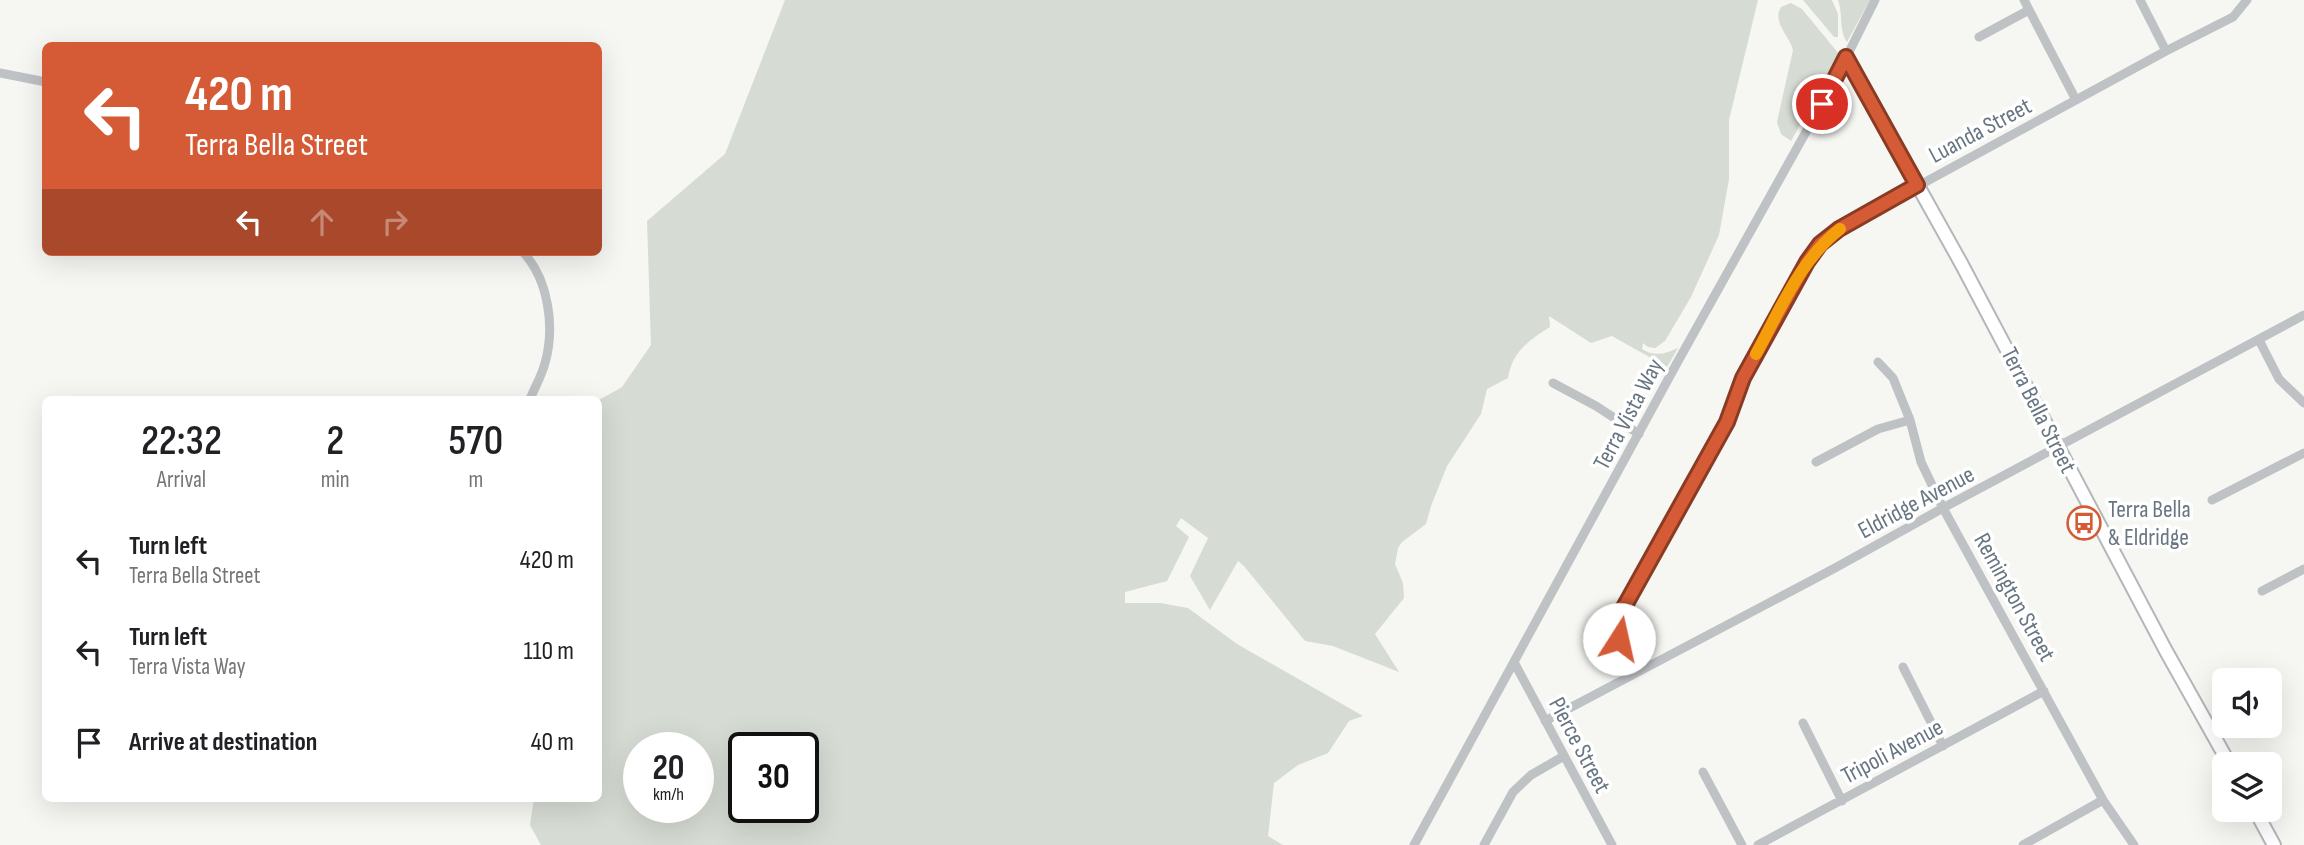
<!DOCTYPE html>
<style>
:root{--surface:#fff;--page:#f6f6f6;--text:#202124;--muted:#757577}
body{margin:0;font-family:"Sofia Sans Condensed",sans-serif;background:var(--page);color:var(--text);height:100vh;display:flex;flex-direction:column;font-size:26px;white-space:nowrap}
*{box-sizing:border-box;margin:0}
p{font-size:23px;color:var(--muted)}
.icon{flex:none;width:38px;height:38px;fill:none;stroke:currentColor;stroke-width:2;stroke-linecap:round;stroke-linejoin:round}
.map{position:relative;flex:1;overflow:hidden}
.sheet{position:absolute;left:42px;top:396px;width:560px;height:406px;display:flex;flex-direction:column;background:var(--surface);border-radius:10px;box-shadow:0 7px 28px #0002}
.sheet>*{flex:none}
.banner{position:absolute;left:42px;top:42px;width:560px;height:214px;border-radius:10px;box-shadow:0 7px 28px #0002;background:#d45b36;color:#fff;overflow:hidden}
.tools{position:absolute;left:2212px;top:668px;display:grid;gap:14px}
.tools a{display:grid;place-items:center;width:70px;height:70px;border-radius:10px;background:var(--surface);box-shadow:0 7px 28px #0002;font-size:35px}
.speed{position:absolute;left:623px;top:732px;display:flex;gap:14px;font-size:35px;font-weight:700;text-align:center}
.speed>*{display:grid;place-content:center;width:91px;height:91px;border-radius:50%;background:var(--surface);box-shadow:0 7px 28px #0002;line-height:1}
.speed small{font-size:18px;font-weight:400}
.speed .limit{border:4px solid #111;border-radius:10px;background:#fff;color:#111}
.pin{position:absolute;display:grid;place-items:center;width:60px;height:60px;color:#fff;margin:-30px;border:4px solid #fff;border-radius:50%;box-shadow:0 2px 7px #0007}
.me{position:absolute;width:77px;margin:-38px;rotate:10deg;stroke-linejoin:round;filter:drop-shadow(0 0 5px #0008)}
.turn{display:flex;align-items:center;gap:24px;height:147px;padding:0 28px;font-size:32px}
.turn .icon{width:91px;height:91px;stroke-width:2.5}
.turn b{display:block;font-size:49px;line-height:60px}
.lanes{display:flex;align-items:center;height:66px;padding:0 28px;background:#0003;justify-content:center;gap:35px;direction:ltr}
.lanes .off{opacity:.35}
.eta{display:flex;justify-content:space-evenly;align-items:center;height:119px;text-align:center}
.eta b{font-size:42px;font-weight:600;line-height:49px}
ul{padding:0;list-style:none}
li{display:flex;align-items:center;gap:21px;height:91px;padding:0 28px}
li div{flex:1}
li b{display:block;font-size:26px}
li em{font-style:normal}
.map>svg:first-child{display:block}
.green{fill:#d6dbd3;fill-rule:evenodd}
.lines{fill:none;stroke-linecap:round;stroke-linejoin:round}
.secondary-casing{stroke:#b3b7bb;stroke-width:16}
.street{stroke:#bec2c5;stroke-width:9}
.secondary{stroke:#fff;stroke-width:12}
.route-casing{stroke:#8a3b23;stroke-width:18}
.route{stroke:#d45b36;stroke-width:12}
.slow{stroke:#f59e0b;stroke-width:12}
.labels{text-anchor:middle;stroke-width:7;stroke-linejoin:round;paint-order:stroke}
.street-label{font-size:24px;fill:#687682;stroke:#fff}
.poi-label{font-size:24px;fill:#687682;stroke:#fff;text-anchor:start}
</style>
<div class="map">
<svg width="2304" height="845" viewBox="0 0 2304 845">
<rect width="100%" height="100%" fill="#f6f6f3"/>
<path class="green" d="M785 0H1758L1729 120V179L1719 235 1691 297 1665 341 1655 348 1648 347 1643 343 1642 349C1655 357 1665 354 1678 348L1667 367 1612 336 1591 343 1549 316 1550 327C1529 340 1512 352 1508 378L1487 389 1481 414 1447 466 1431 506 1426 524 1402 542 1398 548 1395 564 1403 583 1404 598 1375 634 1399 672 1333 646 1305 641 1244 566 1238 561 1210 610 1190 576 1208 538 1181 518 1176 526 1189 537 1167 581 1125 592V603H1160L1188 608 1237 644 1363 716 1349 721 1328 753 1298 765 1274 783 1268 836 1283 845H541L530 825 534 798H598L599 400 622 387 651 345 647 221 725 154ZM698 747V807H639V747ZM803 747V807H744V747Z
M1803 0H1832L1838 14V37H1834Z
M1838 0H1870L1847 42C1839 32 1843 13 1838 0Z
M1791 3 1802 9 1839 54 1791 141 1781 134 1777 122 1793 50C1789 35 1772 23 1781 7Z"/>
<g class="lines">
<defs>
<path id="secondary" d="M1846 57 1961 263 2166 651 2230 765
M2255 810 2274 845"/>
</defs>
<use href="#secondary" class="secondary-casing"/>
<path class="street" d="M2024 0 2076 100
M2140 0 2166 51
M1979 37 2029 10
M0 73 46 82
M523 252C549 280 555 328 545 363 542 375 535 387 530 399
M2259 340 2279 379 2304 403
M1878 362 1893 378 1910 420 1921 462 1943 508 2103 800 2134 845
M1553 383 1596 406 1639 434
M1816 462 1878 429 1910 420
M2212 500 2304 453
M2262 591 2304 569
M1515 664 1612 845
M1903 667 1943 746
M1633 673 1619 639 1623 609 1727 422 1743 378 1807 262 1820 245 1839 229 2166 51 2233 17 2247 0
M1545 721 1835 568 1943 508 2304 315
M1803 723 1842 801
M1703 772 1742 845
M1414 845 1677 363 1835 80 1875 0
M1484 845 1513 792 1531 775 1564 756
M1758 845 2044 691
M2023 845 2103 800"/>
<use href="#secondary" class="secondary"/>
</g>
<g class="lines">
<defs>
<path id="route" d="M1619 639 1623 609 1727 422 1743 378 1807 262 1820 244 1839 229 1917 185 1846 57 1822 104"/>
</defs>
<use href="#route" class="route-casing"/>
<use href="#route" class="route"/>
<path class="slow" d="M1756 354C1780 310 1800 260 1840 229"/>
</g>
<defs>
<symbol id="bus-ring" viewBox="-11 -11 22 22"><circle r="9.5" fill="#fff" stroke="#d45b36" stroke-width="1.5"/><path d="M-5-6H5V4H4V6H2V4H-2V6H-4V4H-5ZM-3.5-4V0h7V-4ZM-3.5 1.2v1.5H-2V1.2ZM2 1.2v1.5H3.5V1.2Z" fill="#d45b36"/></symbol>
</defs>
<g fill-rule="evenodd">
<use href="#bus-ring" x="2065" y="504" width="38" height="38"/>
</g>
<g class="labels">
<g class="street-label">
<text transform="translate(1980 130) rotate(-28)" y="8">Luanda Street</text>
<text transform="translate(2039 410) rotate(63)" y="8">Terra Bella Street</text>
<text transform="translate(1628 414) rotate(-62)" y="8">Terra Vista Way</text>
<text transform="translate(1916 502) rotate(-28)" y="8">Eldridge Avenue</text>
<text transform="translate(2015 597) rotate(61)" y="8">Remington Street</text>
<text transform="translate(1580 745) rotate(62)" y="8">Pierce Street</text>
<text transform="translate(1892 751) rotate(-28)" y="8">Tripoli Avenue</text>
</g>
<g class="poi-label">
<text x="2108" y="517">Terra Bella<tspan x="2108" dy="28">&amp; Eldridge</tspan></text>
</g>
</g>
</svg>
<div class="tools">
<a><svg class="icon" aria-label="sound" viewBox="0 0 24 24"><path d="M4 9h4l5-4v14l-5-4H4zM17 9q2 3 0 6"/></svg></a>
<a><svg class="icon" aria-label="layers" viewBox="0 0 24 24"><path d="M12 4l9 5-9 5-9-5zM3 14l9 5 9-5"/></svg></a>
</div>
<div class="speed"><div>20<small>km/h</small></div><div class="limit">30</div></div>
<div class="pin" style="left:1822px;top:104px;background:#d93025"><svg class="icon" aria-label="arrive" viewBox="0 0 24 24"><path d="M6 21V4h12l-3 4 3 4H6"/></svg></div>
<svg class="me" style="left:1619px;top:639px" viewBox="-20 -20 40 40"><circle r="19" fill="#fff"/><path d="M0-13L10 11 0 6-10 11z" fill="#d45b36"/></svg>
<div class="banner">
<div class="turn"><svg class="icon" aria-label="left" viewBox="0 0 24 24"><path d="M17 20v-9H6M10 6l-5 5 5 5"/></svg><div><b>420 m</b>Terra Bella Street</div></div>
<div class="lanes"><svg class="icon" aria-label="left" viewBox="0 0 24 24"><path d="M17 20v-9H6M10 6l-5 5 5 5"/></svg><svg class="icon off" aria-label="ahead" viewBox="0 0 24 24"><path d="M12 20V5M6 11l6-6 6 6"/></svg><svg class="icon off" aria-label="right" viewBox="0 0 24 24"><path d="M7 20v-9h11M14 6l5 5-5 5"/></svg></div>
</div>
<section class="sheet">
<div class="eta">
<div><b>22:32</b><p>Arrival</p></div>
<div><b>2</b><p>min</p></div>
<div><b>570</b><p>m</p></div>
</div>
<ul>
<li><svg class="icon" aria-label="left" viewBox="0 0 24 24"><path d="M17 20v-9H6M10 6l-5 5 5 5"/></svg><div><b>Turn left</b><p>Terra Bella Street</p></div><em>420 m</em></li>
<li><svg class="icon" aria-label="left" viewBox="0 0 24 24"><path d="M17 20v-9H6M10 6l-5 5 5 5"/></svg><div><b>Turn left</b><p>Terra Vista Way</p></div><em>110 m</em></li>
<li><svg class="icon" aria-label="arrive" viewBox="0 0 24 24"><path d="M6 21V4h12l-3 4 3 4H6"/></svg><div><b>Arrive at destination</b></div><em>40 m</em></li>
</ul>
</section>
</div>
